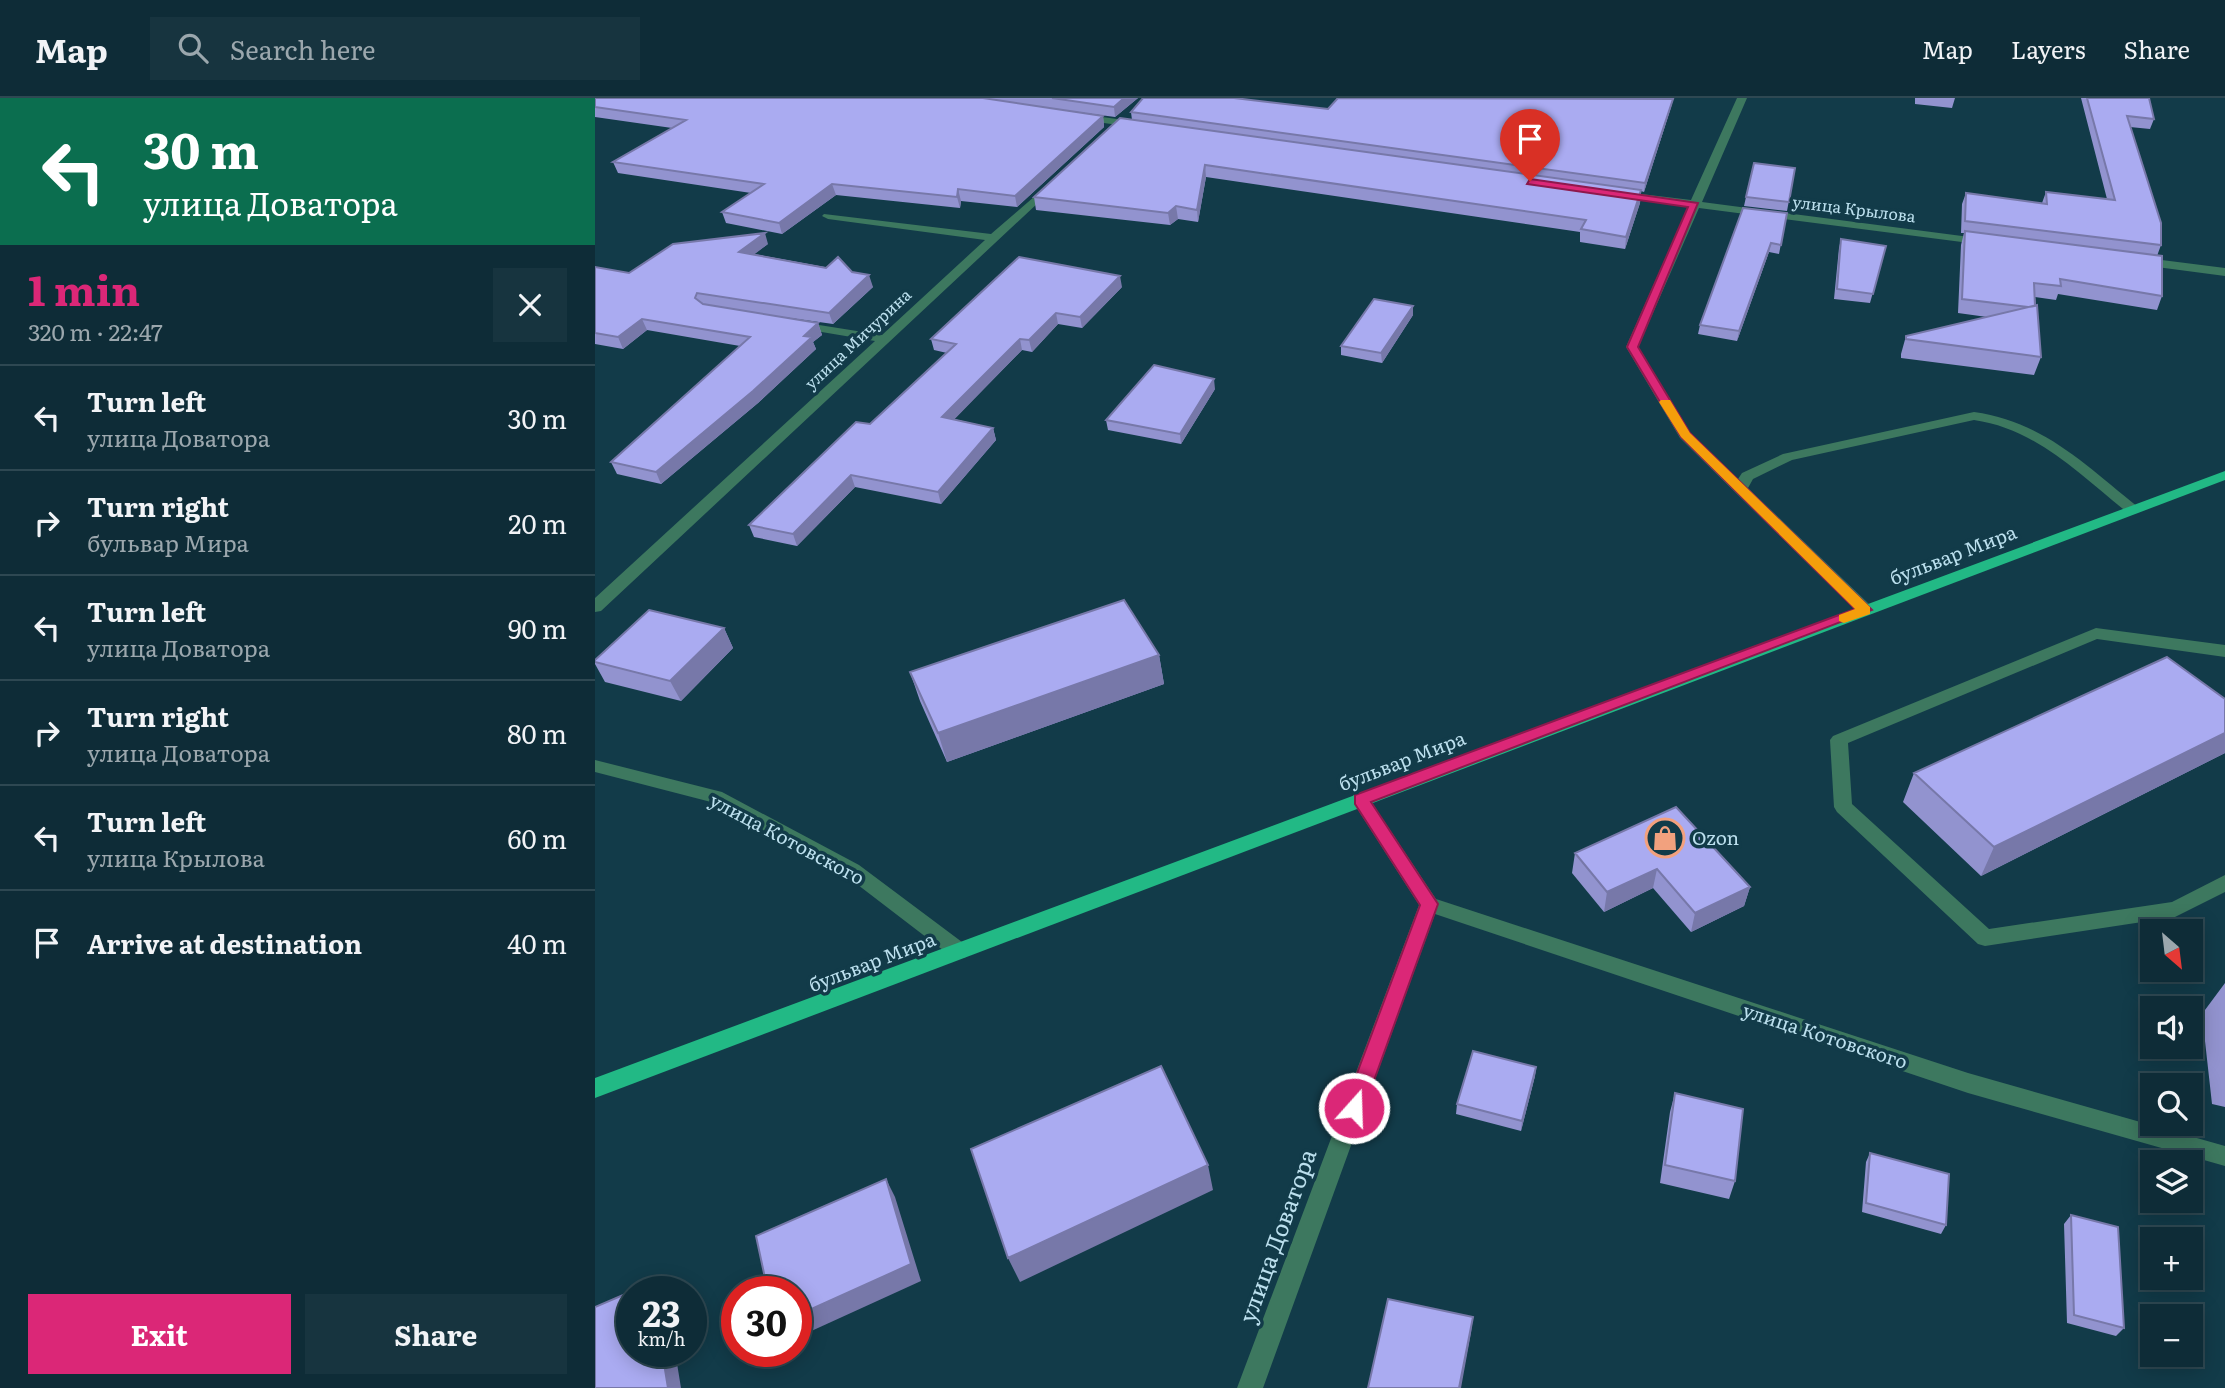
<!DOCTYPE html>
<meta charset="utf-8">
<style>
:root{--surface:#0e2c37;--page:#17343f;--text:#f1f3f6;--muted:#9ba7ad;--line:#2e4852;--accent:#db2777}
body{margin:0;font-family:Literata,serif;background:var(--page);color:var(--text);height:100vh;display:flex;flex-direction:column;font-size:26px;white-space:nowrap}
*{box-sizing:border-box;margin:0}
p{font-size:23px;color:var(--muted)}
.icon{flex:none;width:38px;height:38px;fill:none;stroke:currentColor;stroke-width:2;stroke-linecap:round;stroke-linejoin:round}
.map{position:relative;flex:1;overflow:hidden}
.sheet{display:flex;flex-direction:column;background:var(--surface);width:595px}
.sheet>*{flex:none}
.top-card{background:#0b6e4f;color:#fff;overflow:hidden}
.needle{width:46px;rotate:152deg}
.controls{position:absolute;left:1545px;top:821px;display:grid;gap:14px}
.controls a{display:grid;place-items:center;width:63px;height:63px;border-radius:0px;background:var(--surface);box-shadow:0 4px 18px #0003,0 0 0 2px var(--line);font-size:35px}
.speed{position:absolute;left:21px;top:1178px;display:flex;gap:14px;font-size:35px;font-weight:700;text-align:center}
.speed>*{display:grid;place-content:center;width:91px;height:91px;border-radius:50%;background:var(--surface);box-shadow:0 4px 18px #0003,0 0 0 2px var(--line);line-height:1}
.speed small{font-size:18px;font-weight:400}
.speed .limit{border:10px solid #d22;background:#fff;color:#111}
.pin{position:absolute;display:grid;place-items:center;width:60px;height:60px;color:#fff;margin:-72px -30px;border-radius:50% 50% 50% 0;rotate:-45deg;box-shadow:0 0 7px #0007}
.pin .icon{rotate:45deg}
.me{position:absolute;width:77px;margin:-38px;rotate:20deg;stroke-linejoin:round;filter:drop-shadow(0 0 5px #0008)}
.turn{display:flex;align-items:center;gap:24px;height:147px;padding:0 28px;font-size:32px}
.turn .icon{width:91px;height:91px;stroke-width:2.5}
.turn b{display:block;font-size:49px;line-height:60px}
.round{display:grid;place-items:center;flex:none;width:74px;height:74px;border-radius:0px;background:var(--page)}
.overview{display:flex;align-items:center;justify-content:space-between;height:119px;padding:0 28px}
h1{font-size:42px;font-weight:700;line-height:52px;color:var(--accent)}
.button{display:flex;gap:14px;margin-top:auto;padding:14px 28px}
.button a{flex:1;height:80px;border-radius:0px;background:var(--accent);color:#fff;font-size:28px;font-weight:700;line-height:80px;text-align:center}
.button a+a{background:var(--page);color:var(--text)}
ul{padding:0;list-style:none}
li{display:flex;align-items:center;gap:21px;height:105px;padding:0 28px;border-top:2px solid var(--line)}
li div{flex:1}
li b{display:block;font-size:26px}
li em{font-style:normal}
header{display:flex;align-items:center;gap:42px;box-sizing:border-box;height:98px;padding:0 35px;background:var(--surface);border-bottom:2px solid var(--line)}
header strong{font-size:33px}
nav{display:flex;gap:38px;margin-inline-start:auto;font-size:24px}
.search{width:490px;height:63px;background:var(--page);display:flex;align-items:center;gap:18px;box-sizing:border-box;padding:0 24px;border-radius:0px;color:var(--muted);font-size:26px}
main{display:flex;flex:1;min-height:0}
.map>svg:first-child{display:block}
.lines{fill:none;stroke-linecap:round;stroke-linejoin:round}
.minor{fill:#3d785f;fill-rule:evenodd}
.major{fill:#22b985;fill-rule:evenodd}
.wall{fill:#9293cf}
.shaded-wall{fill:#7778a9}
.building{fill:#aaabf1;stroke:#7778a9;stroke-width:2}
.route{fill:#db2777;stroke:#8e194d;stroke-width:2}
.slow{fill:#f59e0b}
.labels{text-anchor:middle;stroke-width:7;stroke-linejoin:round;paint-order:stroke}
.far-street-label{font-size:16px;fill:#bce0ee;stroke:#123b49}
.street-label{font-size:19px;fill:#bce0ee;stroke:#123b49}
.poi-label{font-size:19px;fill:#bce0ee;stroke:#123b49;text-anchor:start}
.near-street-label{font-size:23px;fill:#bce0ee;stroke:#123b49}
</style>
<header>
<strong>Map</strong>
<div class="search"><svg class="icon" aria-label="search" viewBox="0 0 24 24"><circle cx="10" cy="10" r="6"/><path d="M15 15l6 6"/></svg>Search here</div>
<nav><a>Map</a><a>Layers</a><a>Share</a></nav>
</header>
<main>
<section class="sheet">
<div class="top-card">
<div class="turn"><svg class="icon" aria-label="left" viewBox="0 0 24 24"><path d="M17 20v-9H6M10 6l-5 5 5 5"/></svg><div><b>30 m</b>улица Доватора</div></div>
</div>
<div class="overview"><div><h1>1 min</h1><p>320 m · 22:47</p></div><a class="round"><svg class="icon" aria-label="close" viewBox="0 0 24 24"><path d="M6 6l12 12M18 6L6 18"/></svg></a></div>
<ul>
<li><svg class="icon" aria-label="left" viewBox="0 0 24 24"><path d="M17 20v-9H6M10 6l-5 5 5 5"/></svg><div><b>Turn left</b><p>улица Доватора</p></div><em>30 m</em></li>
<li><svg class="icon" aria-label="right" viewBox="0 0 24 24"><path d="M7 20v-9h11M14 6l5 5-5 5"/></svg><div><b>Turn right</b><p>бульвар Мира</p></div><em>20 m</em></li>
<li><svg class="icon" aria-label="left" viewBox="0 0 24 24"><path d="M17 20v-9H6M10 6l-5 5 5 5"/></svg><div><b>Turn left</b><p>улица Доватора</p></div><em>90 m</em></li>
<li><svg class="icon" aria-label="right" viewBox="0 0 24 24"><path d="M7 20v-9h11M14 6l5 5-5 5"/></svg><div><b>Turn right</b><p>улица Доватора</p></div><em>80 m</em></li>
<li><svg class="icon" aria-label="left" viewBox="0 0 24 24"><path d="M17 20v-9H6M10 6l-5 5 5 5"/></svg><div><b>Turn left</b><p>улица Крылова</p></div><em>60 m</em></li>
<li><svg class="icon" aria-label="arrive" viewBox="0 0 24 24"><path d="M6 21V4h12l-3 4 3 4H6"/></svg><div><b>Arrive at destination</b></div><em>40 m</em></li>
</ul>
<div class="button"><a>Exit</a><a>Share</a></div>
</section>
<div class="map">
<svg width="1630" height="1290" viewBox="0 0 1630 1290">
<rect width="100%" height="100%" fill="#123b49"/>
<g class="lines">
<path class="minor" d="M1142 0H1152L1107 104 1390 141 1396 144 1390 147 1104 110 1043 249 1095 335 1143 381 1147 375 1188 356 1379 314C1449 324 1490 367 1543 409V415H1533C1485 377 1442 331 1379 322L1197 362 1158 381 1153 390 1276 508 1278 512 1270 517 1264 516 1085 340 1031 249 1093 109 1022 99 1016 96 1022 93 1096 102Z
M485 16 544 24 549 27 544 30 481 21 480 19Z
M455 85 460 88 459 90 6 513 0 514V500L280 243 203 230 199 229V223L287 237 390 142 233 121 227 118 229 116 396 136Z
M1543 159 1630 170V178L1539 166 1537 163Z
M1501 530 1630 547V559L1502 541 1253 645 1257 706 1394 831 1577 804 1630 777V794L1580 819 1390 848 1383 846 1242 714 1239 709 1235 642 1238 638Z
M0 662 127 694 264 767 371 847 374 853 371 859 364 861 357 859 250 777 116 704 0 674Z
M765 694 771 696 841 801 1373 975 1630 1048V1068L1373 995 840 816 668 1290H642L824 807 756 701 759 696Z"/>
<path class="major" d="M1630 373V382L0 1000V980Z"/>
</g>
<path class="wall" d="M0 0H543L520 19 453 10 508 18 509 29 422 109 366 103 365 110 241 97 187 136 131 125 127 114 156 95 23 75 18 64 77 30 0 19Z
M1320 0H1360L1357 10 1320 6Z
M1486 0H1554L1559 21 1555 31 1535 29 1566 147 1562 158 1567 198 1562 212 1463 196 1461 202 1440 199 1446 259 1439 277 1306 260V256L1311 238 1392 219 1363 215 1366 147 1369 135H1366L1367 106 1371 95 1447 105 1451 94 1512 101Z
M1078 1 1076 9 1049 94 1046 93 1045 105 1030 151 985 144V134L611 79 603 124 583 121 575 127 441 112 439 99 537 22 536 14 733 11Z
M1200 70 1192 113 1149 108 1151 99Z
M1192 115 1184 156 1174 154 1142 243 1103 236 1105 227Z
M1246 141 1291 148 1275 205 1239 201 1244 150Z
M173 146 159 156 257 174 278 189 238 226 146 213 223 225 227 237 218 244 221 251 163 305 66 386 22 376 16 364 145 248 52 232 28 251 0 246V169L34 175Z
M527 189 487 230 463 226 437 254 427 252 359 321 398 330 401 342 346 406 260 389 202 448 159 439 154 427 275 326 352 255 339 252 336 241Z
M818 208V217L787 265 746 257V248Z
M620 291 586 346 513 332 511 322Z
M129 530 138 550 86 603 10 584 0 566V562Z
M564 557 569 586 352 664 325 603 315 574Z
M1630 601V655L1386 778 1308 704 1319 675Z
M980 755 1155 789 1149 808 1096 834 1058 790 1009 814 977 775Z
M1630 885V1009L1617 1006 1607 916Z
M941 969 940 978 926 1033 861 1016 862 1006Z
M1080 995 1140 1083 1134 1101 1065 1085 1075 1014Z
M1275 1055 1351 1127 1346 1136 1267 1114 1271 1064Z
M1476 1117 1529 1230 1521 1238 1472 1225 1469 1126Z"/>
<path class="shaded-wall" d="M529 0H543L520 19 519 9Z
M1078 1 1076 9 1049 94 1050 85Z
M508 18 509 29 422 109 420 98Z
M610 67 611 79 603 124 602 112Z
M237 86 241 97 187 136 184 125Z
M363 91 366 103 365 110 362 99Z
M1046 92 1045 105 1030 151 1031 139Z
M581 108 583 121 575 127 573 115Z
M170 135 173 146 148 165 144 154Z
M1176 145 1174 154 1142 243 1144 233Z
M274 177 278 189 238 226 234 215Z
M525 178 527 189 487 230 485 219Z
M818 208V217L787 265 786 255Z
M461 215 463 226 437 254 434 242Z
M47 221 52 232 28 251 23 239Z
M223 225 227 237 218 244 221 251 163 305 66 386 61 374Z
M425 241 427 252 351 330 347 319Z
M619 281 620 291 586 346 585 336Z
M398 330 401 342 346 406 343 394Z
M256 377 260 389 202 448 198 436Z
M129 530 138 550 86 603 75 583Z
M564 557 569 586 352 664 343 635Z
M1630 635V655L1386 778 1399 749Z
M1062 771 1058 790 1009 814 1012 794Z
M1155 789 1149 808 1096 834 1100 815Z
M941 969 940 978 926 1033 927 1023Z
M613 1067 618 1092 425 1184 413 1160Z
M291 1081 300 1099 326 1183 201 1240V1218Z
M56 1185 64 1194H57Z
M878 1219 876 1235 866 1290H864Z
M67 1253H80L86 1290H73Z"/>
<path class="building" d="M0 0H388L508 18 420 98 363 91 362 99 237 86 184 125 127 114 169 86 18 64 91 22 0 9Z
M457 0H529L519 9Z
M548 0H639L733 11 743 0 1078 1 1050 85 536 14Z
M1492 0H1554L1559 21 1532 18 1566 125V147L1370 123 1371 95 1452 106 1451 94 1520 102Z
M525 20 1046 92 1031 139 986 131 991 122 610 67 602 112 581 108 573 115 439 99Z
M1159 65 1200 70 1194 104 1151 99Z
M1148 110 1192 115 1186 147 1176 145 1144 233 1105 227Z
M1370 133 1567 158V198L1465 181 1466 188 1439 185 1440 208 1433 209 1367 201Z
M170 135 144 154 231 170 243 159 257 174 274 177 234 215 102 195 100 200 108 206 223 225 209 238 217 239 158 293 61 374 16 364 155 239 47 221 23 239 0 235V169L34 175 78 146Z
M1246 141 1291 148 1278 196 1242 191Z
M424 159 525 178 485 219 461 215 434 242 425 241 347 319 398 330 343 394 256 377 198 436 154 427 261 324 275 326 361 246 336 241Z
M779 201 818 208 786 255 746 248Z
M1442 207 1446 259 1311 241V238Z
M559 267 619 281 585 336 511 322Z
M529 502 564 557 343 635 315 574Z
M54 512 129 530 75 583 0 564V562Z
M1572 559 1630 601V635L1399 749 1319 675Z
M1081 709 1155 789 1100 815 1062 771 1012 794 980 755Z
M878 953 941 969 927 1023 862 1006Z
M566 968 613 1067 413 1160 376 1051Z
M1080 995 1148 1011 1140 1083 1070 1067Z
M1275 1055 1354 1076 1351 1127 1271 1105Z
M291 1081 316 1166 201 1218V1194H173L161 1138Z
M1476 1117 1523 1129 1529 1230 1479 1217Z
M56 1185 57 1194H37V1253H67L73 1290H0V1209Z
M793 1201 878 1219 864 1290H773Z"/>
<path class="route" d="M935 81 1103 105 1043 249 1095 335 1277 512 776 704 843 806 769 1010 766 1016 759 1019 752 1016 749 1010 825 807 760 706V697L1260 511 1086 339 1032 249 1093 109 932 86Z"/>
<path class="slow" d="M1066 302H1075L1095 335 1275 509V516L1249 525 1244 523V517L1260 511 1086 339 1064 304Z"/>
<defs>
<symbol id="shop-ring" viewBox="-11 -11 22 22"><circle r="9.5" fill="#123b49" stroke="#f2a17e" stroke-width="1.5"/><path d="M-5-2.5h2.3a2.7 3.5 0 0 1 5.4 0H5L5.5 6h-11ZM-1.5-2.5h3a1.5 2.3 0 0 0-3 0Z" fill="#f2a17e"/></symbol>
</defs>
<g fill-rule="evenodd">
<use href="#shop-ring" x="1048" y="718" width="44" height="44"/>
</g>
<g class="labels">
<g class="far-street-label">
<text transform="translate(1259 111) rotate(7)" y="6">улица Крылова</text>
<text transform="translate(263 241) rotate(-43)" y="6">улица Мичурина</text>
</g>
<g class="street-label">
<text transform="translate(1358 457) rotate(-21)" y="7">бульвар Мира</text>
<text transform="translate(807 663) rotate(-21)" y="7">бульвар Мира</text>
<text transform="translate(192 741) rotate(28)" y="7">улица Котовского</text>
<text transform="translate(277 864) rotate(-21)" y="7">бульвар Мира</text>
<text transform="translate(1230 938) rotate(18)" y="7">улица Котовского</text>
</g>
<g class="poi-label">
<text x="1097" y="747">Ozon</text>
</g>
<g class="near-street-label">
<text transform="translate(683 1138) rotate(-70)" y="8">улица Доватора</text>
</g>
</g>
</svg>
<div class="controls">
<a><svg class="needle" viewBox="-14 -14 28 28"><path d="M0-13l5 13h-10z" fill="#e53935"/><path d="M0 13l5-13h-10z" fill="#9ba7ad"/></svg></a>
<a><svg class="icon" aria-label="sound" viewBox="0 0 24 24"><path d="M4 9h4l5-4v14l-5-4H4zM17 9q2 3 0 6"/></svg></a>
<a><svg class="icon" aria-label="search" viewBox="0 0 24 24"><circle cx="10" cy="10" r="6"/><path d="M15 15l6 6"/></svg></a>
<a><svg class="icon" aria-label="layers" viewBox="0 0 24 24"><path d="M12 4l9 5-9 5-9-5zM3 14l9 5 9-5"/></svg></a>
<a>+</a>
<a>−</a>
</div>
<div class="speed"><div>23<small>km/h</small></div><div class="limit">30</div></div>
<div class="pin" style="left:935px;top:83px;background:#d93025"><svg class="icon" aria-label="arrive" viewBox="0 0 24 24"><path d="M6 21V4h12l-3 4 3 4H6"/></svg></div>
<svg class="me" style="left:759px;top:1010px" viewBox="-20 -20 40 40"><circle r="17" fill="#db2777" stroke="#fff" stroke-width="3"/><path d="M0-11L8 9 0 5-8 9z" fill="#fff"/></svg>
</div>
</main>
